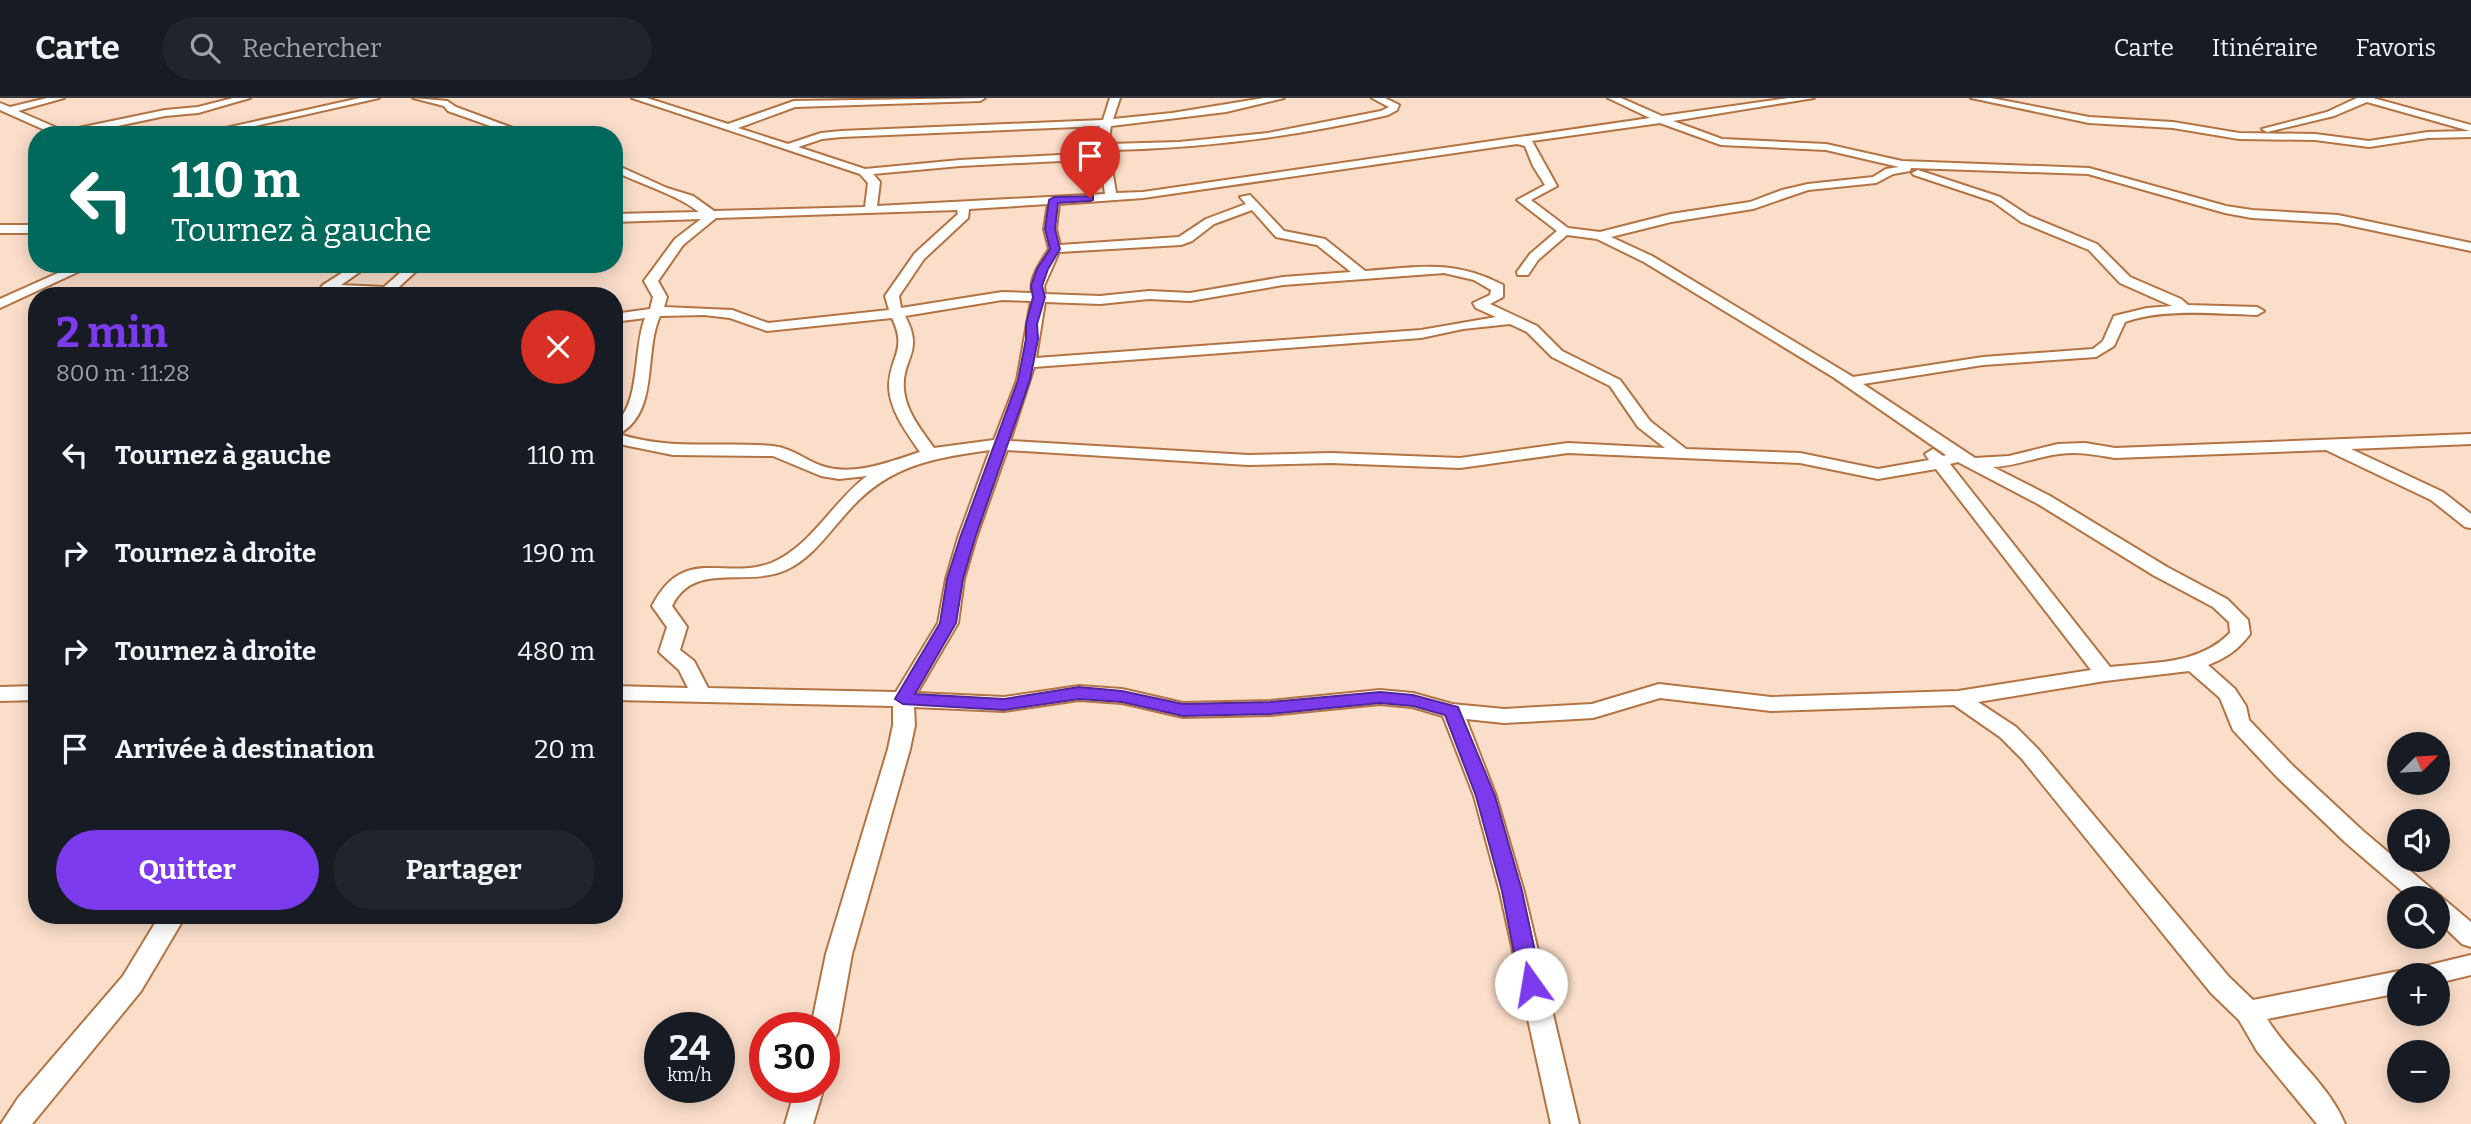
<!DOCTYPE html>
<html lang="fr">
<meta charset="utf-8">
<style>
:root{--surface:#171b24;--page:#20242c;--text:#f1f3f6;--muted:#9ea1a6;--line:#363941;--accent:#7c3aed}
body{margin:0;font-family:Bitter,serif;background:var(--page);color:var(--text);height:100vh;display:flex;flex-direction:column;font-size:26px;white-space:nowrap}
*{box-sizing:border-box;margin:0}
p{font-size:23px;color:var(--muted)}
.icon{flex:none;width:38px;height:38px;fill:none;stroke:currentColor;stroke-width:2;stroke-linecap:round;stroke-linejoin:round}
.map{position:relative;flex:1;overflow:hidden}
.drawer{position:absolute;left:28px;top:189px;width:595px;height:637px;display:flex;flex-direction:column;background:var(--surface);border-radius:28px;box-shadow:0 4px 18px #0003}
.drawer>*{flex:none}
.guide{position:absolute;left:28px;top:28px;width:595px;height:147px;border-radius:28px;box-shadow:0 4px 18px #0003;background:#00695c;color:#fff;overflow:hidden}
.needle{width:46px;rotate:66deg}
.tools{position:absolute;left:2387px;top:634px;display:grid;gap:14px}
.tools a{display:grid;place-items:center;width:63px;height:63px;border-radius:50%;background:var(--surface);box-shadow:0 4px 18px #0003;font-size:35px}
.speed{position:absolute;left:644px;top:914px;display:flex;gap:14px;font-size:35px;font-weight:700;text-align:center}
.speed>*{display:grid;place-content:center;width:91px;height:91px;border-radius:50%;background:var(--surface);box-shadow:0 4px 18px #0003;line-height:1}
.speed small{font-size:18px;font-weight:400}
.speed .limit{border:10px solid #d22;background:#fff;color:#111}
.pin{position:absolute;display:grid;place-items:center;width:60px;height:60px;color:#fff;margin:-72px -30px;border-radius:50% 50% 50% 0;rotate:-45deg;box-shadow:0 0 7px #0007}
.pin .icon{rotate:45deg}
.me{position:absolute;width:77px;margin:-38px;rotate:347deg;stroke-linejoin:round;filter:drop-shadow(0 0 5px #0008)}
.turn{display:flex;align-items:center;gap:24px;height:147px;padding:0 28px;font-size:32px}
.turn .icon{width:91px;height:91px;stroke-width:2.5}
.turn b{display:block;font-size:49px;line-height:60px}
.round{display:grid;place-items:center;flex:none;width:74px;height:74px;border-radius:37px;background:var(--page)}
.head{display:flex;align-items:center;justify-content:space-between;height:119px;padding:0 28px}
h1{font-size:42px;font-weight:700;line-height:52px;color:var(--accent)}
.cta{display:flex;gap:14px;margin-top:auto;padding:14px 28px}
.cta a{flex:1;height:80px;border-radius:42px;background:var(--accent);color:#fff;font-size:28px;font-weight:700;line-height:80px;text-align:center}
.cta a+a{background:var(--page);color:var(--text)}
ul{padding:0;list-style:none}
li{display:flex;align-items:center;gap:21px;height:98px;padding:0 28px}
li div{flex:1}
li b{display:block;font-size:26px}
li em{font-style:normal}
header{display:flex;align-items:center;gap:42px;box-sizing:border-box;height:98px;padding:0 35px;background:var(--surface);border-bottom:2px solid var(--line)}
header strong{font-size:33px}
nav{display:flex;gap:38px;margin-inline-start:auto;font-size:24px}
.search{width:490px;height:63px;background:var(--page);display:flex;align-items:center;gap:18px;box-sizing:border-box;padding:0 24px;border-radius:38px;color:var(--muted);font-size:26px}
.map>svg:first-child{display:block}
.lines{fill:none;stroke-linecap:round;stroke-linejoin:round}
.minor-casing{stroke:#b47342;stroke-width:4}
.minor{fill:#fff;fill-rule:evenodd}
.route{fill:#7c3aed;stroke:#51269a;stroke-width:2}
</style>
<header>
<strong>Carte</strong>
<div class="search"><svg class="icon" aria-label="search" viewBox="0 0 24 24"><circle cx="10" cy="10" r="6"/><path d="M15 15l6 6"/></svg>Rechercher</div>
<nav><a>Carte</a><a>Itinéraire</a><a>Favoris</a></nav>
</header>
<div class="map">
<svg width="2471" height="1026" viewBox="0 0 2471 1026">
<rect width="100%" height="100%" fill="#fbdeca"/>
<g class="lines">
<defs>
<path id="minor" d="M47 0H64L18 13 64 33 165 12 198 9 233 0H250L198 15 165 18 75 37H56L0 12V5L10 9Z
M360 0H379L215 37H194Z
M413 0 447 3 456 9 532 37H516L448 13 444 8Z
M632 0H647L728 26 794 3 985 0 980 3 795 9 738 30 788 46 821 35 841 33 1103 22 1110 0H1120L1113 21 1172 15 1264 0H1284L1226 14 1111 28 1108 46 1179 44 1268 35 1381 13 1389 9 1372 0H1385L1399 7 1397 12 1388 17C1295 39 1204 50 1109 52L1116 95 1143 94 1650 20 1608 0H1621L1662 18 1789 0H1814L1673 23 1722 41 1826 46 1902 63 2089 70 2226 108 2252 112 2338 117 2471 145V153L2338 125 2252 120 2225 115 2088 76 1911 70 1910 73 1893 76 1876 85 1808 92 1753 111 1671 124 1611 139 1652 158 1853 279 1983 259 2093 251 2103 243 2114 218 2147 210 2172 208 2120 185 2089 152 2021 124 1992 103 1914 77 1912 75 1918 72 2000 99 2029 118 2097 146 2130 179 2181 201 2188 207 2257 209 2264 213 2257 217C2216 216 2164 210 2125 224L2114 248 2096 259 1983 267 1863 286 1975 360 2009 358 2058 346 2085 345 2115 350 2471 336V346L2351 351 2443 394 2471 416V430L2465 429 2431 402 2326 352 2115 360C2096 357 2078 353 2059 356 2036 359 2016 368 1993 369L2050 398 2167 469 2227 501 2248 522 2250 536C2238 552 2226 560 2208 567L2235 591 2246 608 2249 622 2293 668 2363 733 2471 824V849L2462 846 2438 823V800H2410L2346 745 2277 679 2233 632 2220 600 2189 573 2105 583 1978 604 2016 629 2038 651 2229 879 2253 902 2399 873 2408 876 2399 877V895L2267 921C2290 958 2328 985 2345 1026H2317L2257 953 2239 922 2211 895 2022 661 2000 639 1954 607 1771 613 1660 600 1593 620 1504 625 1466 621 1496 698 1524 794 1579 1026H1551L1500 794 1474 698 1443 618 1412 609 1380 606 1270 617 1183 619 1122 605 1079 602 1004 613 914 609 915 627 910 651 852 856 838 934 834 942 824 945V929H811L826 856 888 651 893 627V608L614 602V588L688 590 679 572 659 554 667 529 652 508C684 446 723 483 771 465 811 449 833 403 867 378L839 381 821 378 773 358 673 357 614 345V326C641 308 633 249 645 220L614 224V216L650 211 653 199 644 183 675 141 701 121 614 124V116L699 114C678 97 640 86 614 73V66L667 90 693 98 714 113 865 109 868 85 860 76ZM1660 25 1721 47 1826 52 1899 69 1886 71 1873 79 1808 86 1782 92 1750 104 1671 116 1600 134 1568 130 1531 102 1557 88 1532 43ZM1100 28 1097 39 1099 55 960 62 865 71 798 49 822 41 841 39ZM1517 46 1525 48 1533 68 1545 87 1517 102 1557 133 1530 156 1517 174 1518 177H1528L1538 162 1567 137 1597 141 1644 164 1833 279 1946 357 1943 358 1933 351 1925 356 1929 362 1878 371 1800 355 1686 351 1650 323 1620 282 1562 253 1537 228 1490 206 1503 199V187C1454 161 1418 169 1365 173L1325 141 1284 133 1250 97 1240 99 1246 106 1206 121 1179 139 1060 147 1056 131 1059 106 1143 100ZM1100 61 1105 96 877 108 880 84 873 76 960 68ZM1048 106 1044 131 1049 151C1041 164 1029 179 1032 195L1002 194 901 210 899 198 924 161 968 120 969 111ZM957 112 958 116 915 155 885 198 889 212 768 225 732 212 664 209 667 199 658 183 683 147 716 120ZM1252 112 1276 139 1317 147 1351 174 1283 179 1190 195 1149 193 1100 198 1045 196 1044 188 1059 154 1181 147 1192 143 1214 126ZM1444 175 1474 182 1491 192 1490 197 1473 205 1476 210 1496 219 1421 232 1036 260 1045 204 1100 206 1149 201 1190 203 1283 187ZM1002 202 1031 203 1017 282 994 342 934 350C922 333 906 314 904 292 901 260 925 255 905 218ZM704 217 730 220 767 233 892 220C908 252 889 260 889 289 890 313 907 335 920 354 892 363 853 379 822 368 805 362 792 350 773 348 721 343 670 353 619 336 660 313 643 256 660 218ZM1510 226 1527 234 1552 259 1610 288 1638 329 1665 350 1568 345 1460 360 1331 355 1248 357 1010 343 1034 269 1421 240 1463 231ZM990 352 958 440 946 481 938 525 896 594 708 590 694 563 680 552 687 529 672 508C694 462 746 490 786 472 814 459 831 431 851 410 891 366 935 360 990 352ZM1007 352 1248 367 1331 365 1460 370 1568 355 1800 365 1878 381 1936 371 2091 572 1958 593 1771 599 1659 586 1592 606 1504 611 1452 606 1413 595 1380 592 1270 603 1183 605 1122 591 1079 588 1004 599 917 595 958 525 964 481 976 440ZM1958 364 2038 406 2153 477 2213 509 2229 524 2230 535C2199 567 2153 564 2110 569L1950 366Z
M1971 0H1991L2089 19 2173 24 2239 35 2315 36 2369 43 2428 34 2470 33 2367 4 2334 18 2267 34 2262 31 2327 14 2357 0H2373L2471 27V39L2428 40 2369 49 2315 42 2239 41 2173 30 2089 25Z
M0 127H37V135H0Z
M78 166H95L0 210V201Z
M356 166H371L341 187 384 189 410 166H424L389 198 322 194 320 191 323 187Z
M37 588V602L0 603V589Z
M160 817H186L141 893 32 1026H1L18 1000 123 878Z
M2471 857V877L2438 885V877H2413L2417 870Z
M796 989H824L813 1026H785Z"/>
</defs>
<use href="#minor" class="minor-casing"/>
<use href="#minor" class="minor"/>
</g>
<path class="route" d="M1093 98V102L1090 103 1058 105 1055 131 1060 151 1048 171 1042 188 1045 199 1037 226 1038 241 1030 282 975 440 963 481 956 525 915 596 1004 601 1079 589 1122 593 1183 606 1270 604 1380 594 1413 597 1458 609 1495 698 1522 793 1542 886 1539 892 1531 894 1523 892 1520 886 1502 793 1476 698 1445 617 1413 608 1380 605 1270 616 1183 618 1122 604 1079 601 1004 612 903 606 895 601 940 525 947 481 960 440 1018 282 1026 241V226L1033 199 1031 188 1037 171 1050 151 1045 131 1049 102 1054 99Z"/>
</svg>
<div class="tools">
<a><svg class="needle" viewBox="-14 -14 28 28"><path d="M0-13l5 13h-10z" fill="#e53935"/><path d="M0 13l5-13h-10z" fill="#9ea1a6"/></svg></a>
<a><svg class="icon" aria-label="sound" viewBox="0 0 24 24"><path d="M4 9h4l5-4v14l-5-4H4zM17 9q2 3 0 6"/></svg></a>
<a><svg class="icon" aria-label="search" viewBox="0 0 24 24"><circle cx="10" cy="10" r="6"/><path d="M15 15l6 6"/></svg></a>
<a>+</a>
<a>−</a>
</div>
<div class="speed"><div>24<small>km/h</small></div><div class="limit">30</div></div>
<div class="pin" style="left:1090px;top:100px;background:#d93025"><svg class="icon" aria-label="arrive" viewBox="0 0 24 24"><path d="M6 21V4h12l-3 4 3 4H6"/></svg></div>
<svg class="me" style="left:1531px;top:886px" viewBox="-20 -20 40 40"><circle r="19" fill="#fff"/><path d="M0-13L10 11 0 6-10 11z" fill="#7c3aed"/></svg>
<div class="guide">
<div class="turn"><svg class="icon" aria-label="left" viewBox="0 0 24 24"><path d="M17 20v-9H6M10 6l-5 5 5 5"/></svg><div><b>110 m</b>Tournez à gauche</div></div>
</div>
<section class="drawer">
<div class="head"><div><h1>2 min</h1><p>800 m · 11:28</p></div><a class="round" style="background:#d93025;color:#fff"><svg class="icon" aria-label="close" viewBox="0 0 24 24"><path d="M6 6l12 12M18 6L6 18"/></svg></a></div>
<ul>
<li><svg class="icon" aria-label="left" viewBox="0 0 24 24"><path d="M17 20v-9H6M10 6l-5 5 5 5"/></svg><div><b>Tournez à gauche</b></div><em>110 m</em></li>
<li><svg class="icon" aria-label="right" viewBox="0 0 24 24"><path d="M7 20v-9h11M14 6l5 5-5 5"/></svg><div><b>Tournez à droite</b></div><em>190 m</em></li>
<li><svg class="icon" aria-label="right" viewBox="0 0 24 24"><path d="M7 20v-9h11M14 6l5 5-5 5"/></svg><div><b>Tournez à droite</b></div><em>480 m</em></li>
<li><svg class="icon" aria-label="arrive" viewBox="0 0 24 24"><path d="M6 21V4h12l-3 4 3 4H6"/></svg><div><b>Arrivée à destination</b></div><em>20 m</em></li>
</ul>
<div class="cta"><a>Quitter</a><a>Partager</a></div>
</section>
</div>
